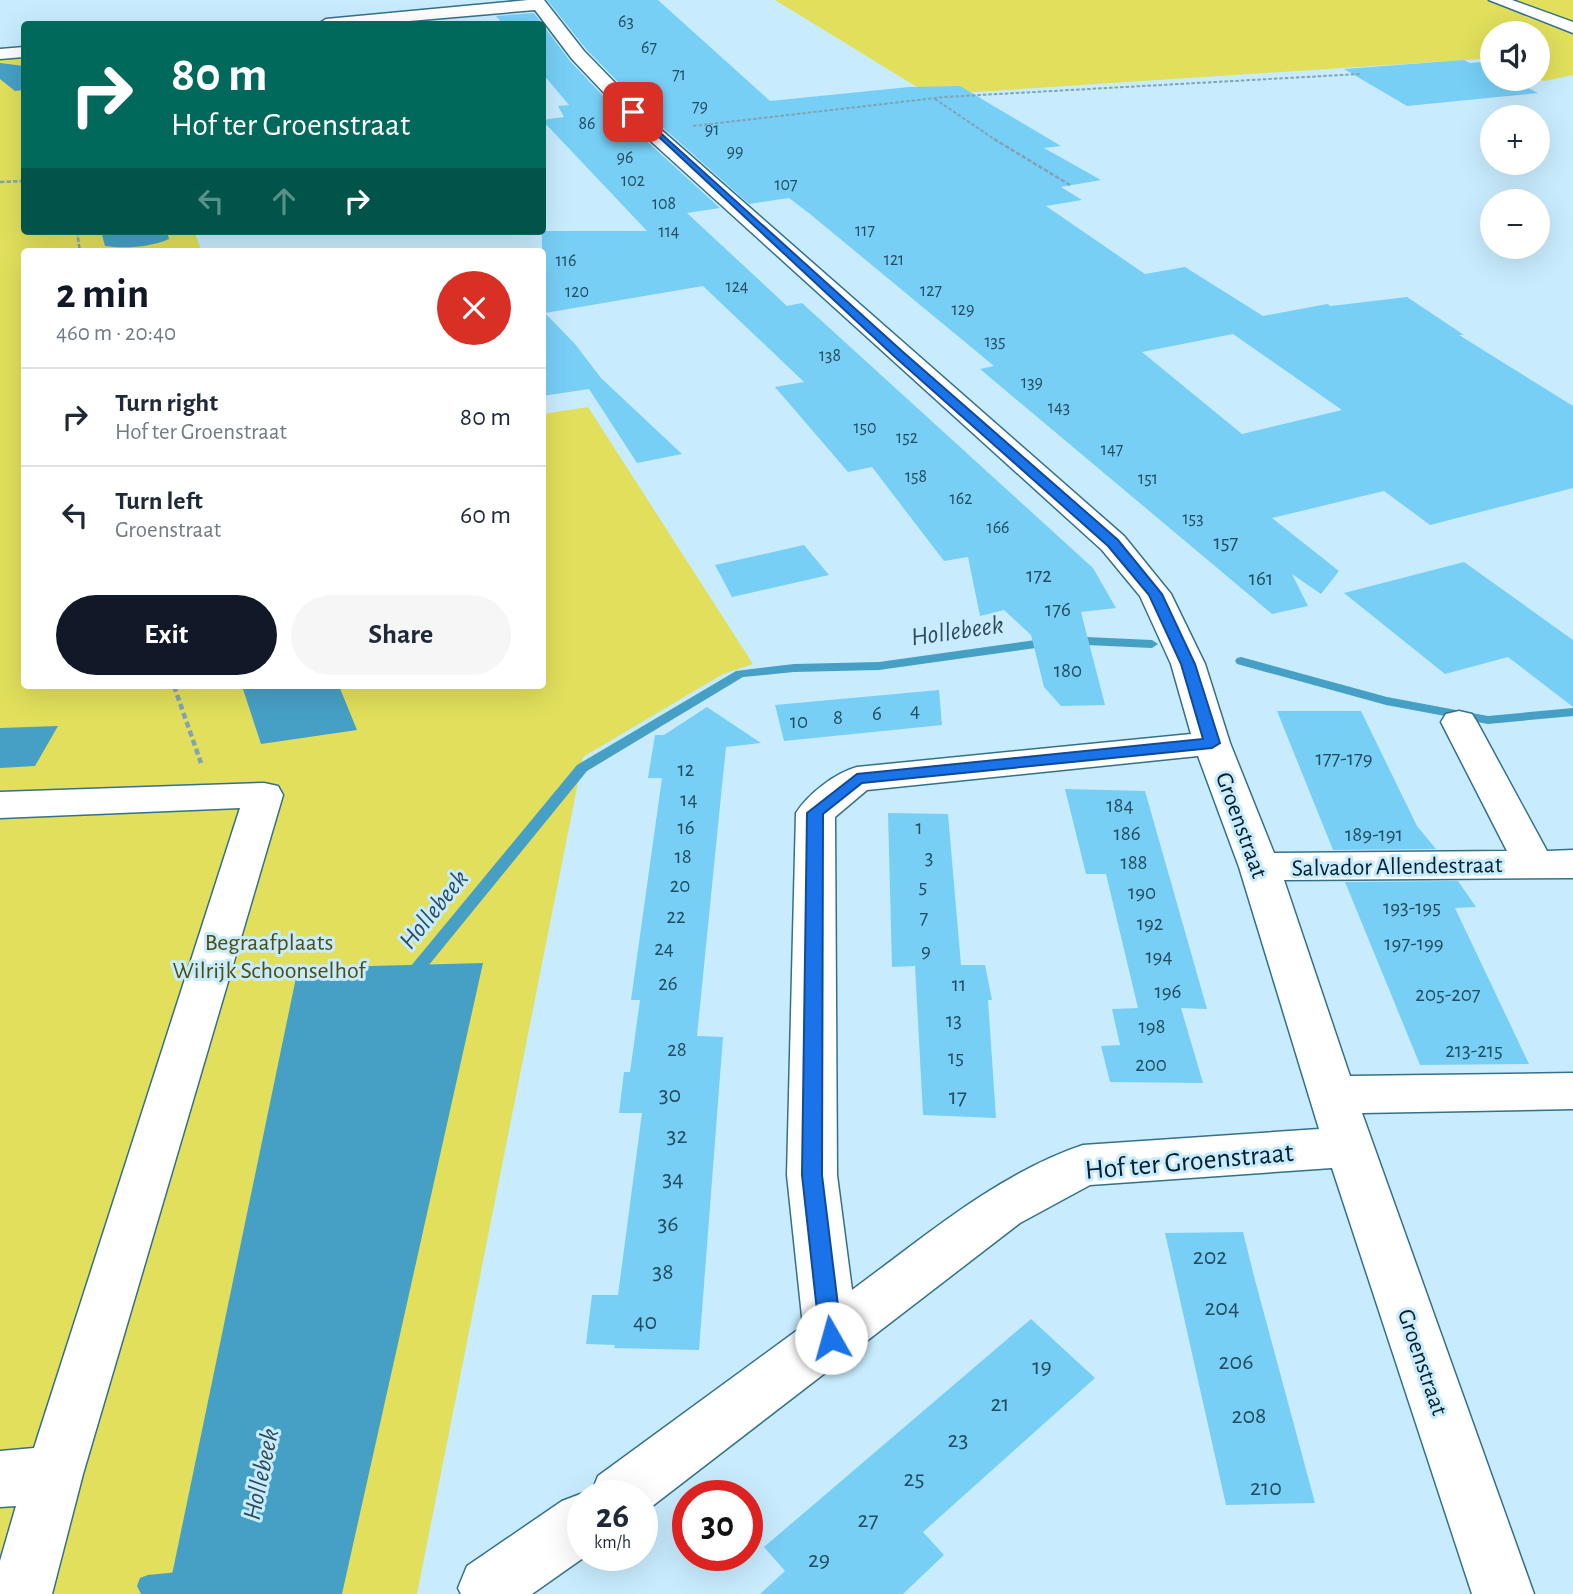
<!DOCTYPE html>
<meta charset="utf-8">
<style>
:root{--surface:#fff;--page:#f6f6f7;--text:#1f2937;--muted:#747a83;--line:#e0e1e3;--accent:#111827}
body{margin:0;font-family:"Alegreya Sans",sans-serif;background:var(--page);color:var(--text);height:100vh;display:flex;flex-direction:column;font-size:26px;white-space:nowrap}
*{box-sizing:border-box;margin:0}
p{font-size:23px;color:var(--muted)}
.icon{flex:none;width:38px;height:38px;fill:none;stroke:currentColor;stroke-width:2;stroke-linecap:round;stroke-linejoin:round}
.map{position:relative;flex:1;overflow:hidden}
.sheet{position:absolute;left:21px;top:248px;width:525px;height:441px;display:flex;flex-direction:column;background:var(--surface);border-radius:7px;box-shadow:0 7px 28px #0002}
.sheet>*{flex:none}
.hud{position:absolute;left:21px;top:21px;width:525px;height:214px;border-radius:7px;box-shadow:0 7px 28px #0002;background:#00695c;color:#fff;overflow:hidden}
.fabs{position:absolute;left:1480px;top:21px;display:grid;gap:14px}
.fabs a{display:grid;place-items:center;width:70px;height:70px;border-radius:50%;background:var(--surface);box-shadow:0 7px 28px #0002;font-size:35px}
.speed{position:absolute;left:567px;top:1480px;display:flex;gap:14px;font-size:35px;font-weight:700;text-align:center}
.speed>*{display:grid;place-content:center;width:91px;height:91px;border-radius:50%;background:var(--surface);box-shadow:0 7px 28px #0002;line-height:1}
.speed small{font-size:18px;font-weight:400}
.speed .limit{border:10px solid #d22;background:#fff;color:#111}
.pin{position:absolute;display:grid;place-items:center;width:60px;height:60px;color:#fff;margin:-30px;border-radius:14px;box-shadow:0 4px 10px #0006}
.me{position:absolute;width:77px;margin:-38px;rotate:353deg;stroke-linejoin:round;filter:drop-shadow(0 0 5px #0008)}
.turn{display:flex;align-items:center;gap:24px;height:147px;padding:0 35px;font-size:32px}
.turn .icon{width:91px;height:91px;stroke-width:2.5}
.turn b{display:block;font-size:49px;line-height:60px}
.lanes{display:flex;align-items:center;height:66px;padding:0 35px;background:#0003;justify-content:center;gap:35px;direction:ltr}
.lanes .off{opacity:.35}
.round{display:grid;place-items:center;flex:none;width:74px;height:74px;border-radius:37px;background:var(--page)}
.head{display:flex;align-items:center;justify-content:space-between;height:119px;padding:0 35px}
h1{font-size:42px;font-weight:600;line-height:52px;color:var(--accent)}
.action{display:flex;gap:14px;margin-top:auto;padding:14px 35px}
.action a{flex:1;height:80px;border-radius:42px;background:var(--accent);color:#fff;font-size:28px;font-weight:600;line-height:80px;text-align:center}
.action a+a{background:var(--page);color:var(--text)}
ul{padding:0;list-style:none}
li{display:flex;align-items:center;gap:21px;height:98px;padding:0 35px;border-top:2px solid var(--line)}
li div{flex:1}
li b{display:block;font-size:26px}
li em{font-style:normal}
.map>svg:first-child{display:block}
.green{fill:#e1df5b}
.water{fill:#46a0c6}
.lines{fill:none;stroke-linecap:round;stroke-linejoin:round}
.stream{fill:#46a0c6;fill-rule:evenodd}
.building{fill:#77cff6;fill-rule:evenodd}
.minor-casing{stroke:#33718b;stroke-width:3}
.path-far2{stroke:#83a3b3;stroke-width:2;stroke-dasharray:3.5 2;stroke-linecap:butt}
.path-far1{stroke:#83a3b3;stroke-width:2.5;stroke-dasharray:4.5 2;stroke-linecap:butt}
.path{stroke:#83a3b3;stroke-width:4.5;stroke-dasharray:6 3.5;stroke-linecap:butt}
.minor{fill:#fff;fill-rule:evenodd}
.route{fill:#1a73e8;stroke:#114b97;stroke-width:2}
.labels{text-anchor:middle;stroke-width:6;stroke-linejoin:round;paint-order:stroke}
.far-number-label{font-size:18px;fill:#234c5e}
.number-label{font-size:21px;fill:#234c5e}
.street-label{font-size:24px;fill:#07212c;stroke:#c8ecfe}
.park-label{font-size:24px;fill:#4e4d10;stroke:#c8ecfe}
.near-number-label{font-size:24px;fill:#234c5e}
.water-label{font-size:26px;font-style:italic;fill:#2e4a57;stroke:#c8ecfe}
.near-street-label{font-size:28px;fill:#07212c;stroke:#c8ecfe}
</style>
<div class="map">
<svg width="1573" height="1594" viewBox="0 0 1573 1594">
<rect width="100%" height="100%" fill="#c8ecfe"/>
<path class="green" d="M775 0H1573V75L1544 81 1537 79 1538 33H1493V63L1480 59 930 95Z
M24 54V231H194L202 252H24V686H542L543 414 588 407 753 664 723 674 583 757 417 1594H0V56Z"/>
<path class="water" d="M0 63 24 66V90L15 91 0 79Z
M101 231H167L169 239C151 247 126 249 105 246Z
M242 686H339L357 730 261 744Z
M58 726 35 766 0 768V728Z
M483 963 342 1594H168L298 968Z"/>
<g class="lines">
<path class="stream" d="M1064 636 1152 640 1158 644 1152 648 1064 644 879 670 794 672 743 677 587 771 415 982H403L401 978 577 765 736 671 794 664 879 662Z
M1241 657 1387 697 1488 716 1573 708V716L1488 724 1386 705 1237 664 1235 661 1237 658Z
M188 1571 196 1574 199 1582 196 1590 179 1594H141L137 1586 140 1578 148 1575Z"/>
</g>
<path class="building" d="M547 0H658L770 101 909 87 960 86 1061 146 1044 148 1101 180 1061 187 1082 200 1046 206 1145 274 1185 267 1263 316 1327 304 1331 306 1407 297 1464 335H1459L1573 406V488L1430 525 1384 491 1272 518 1339 571 1321 594 1292 574 1308 606 1272 614 980 369 994 366 810 214 789 198 749 204 660 125 586 49ZM1233 334 1342 410 1242 434 1142 352Z
M534 13 570 61 642 137 720 208 687 213 787 306 802 303 1093 568 1116 608 1081 612 1105 705 1061 706 1044 687 1031 635 1004 610 980 616 968 557 944 561 872 467 848 472 775 387 804 382 703 286 545 313 575 344 601 378 682 454 637 463 589 389 542 396V231H647L542 120 564 117 558 106 569 105 542 73V24H503L496 16Z
M1464 60 1470 63 1493 61V79H1510L1538 93 1407 106 1344 69Z
M804 545 829 575 732 597 715 565Z
M1464 562 1573 640V707L1508 657 1445 674 1344 593Z
M939 690 942 725 784 741 775 705Z
M707 707 761 743 726 747 722 786 697 1036 723 1037 699 1350 614 1348 615 1345 586 1344 592 1295H618L642 1113H619L624 1072H630L640 1000H631L662 778H648L655 735H664Z
M1277 711H1361L1417 826 1436 849 1333 850Z
M1065 789 1145 791 1207 1009 1181 1008 1203 1083 1110 1082 1101 1046 1120 1045 1112 1009 1138 1008 1106 874H1086Z
M888 813 948 814 961 965H985L992 1000H988L996 1118 923 1115 915 966 892 967Z
M1458 881 1476 907 1455 908 1529 1064 1420 1065 1345 882Z
M1243 1232 1255 1280 1315 1503 1226 1505 1165 1233Z
M1031 1319 1095 1378 923 1532 944 1555 903 1594H760L785 1571 764 1547Z"/>
<g class="lines">
<defs>
<path id="minor" d="M528 0H544L584 51 658 127 1124 536 1171 594 1205 664 1230 743 1274 853 1507 851 1441 722 1446 714 1459 711 1472 714 1477 722 1547 851 1573 850V878L1284 880 1350 1076 1573 1073V1109L1362 1113 1534 1594H1472L1332 1168 1090 1185 1020 1223 642 1514V1496H583V1556H586L532 1594H461L458 1588 467 1566 562 1501 583 1493 590 1496 598 1476 803 1326 787 1175 796 813C808 794 835 773 857 767L1191 734 1171 664 1140 596 1102 550 644 135 572 59 535 10 375 24H318L326 19ZM1198 756 1239 867 1319 1129 1083 1145C997 1174 924 1237 852 1290L837 1175 835 817 867 790Z
M1489 0H1512L1573 22V33Z
M24 47V57L0 59V49Z
M264 783 278 786 283 795 83 1474 52 1594H0V1561L16 1506 0 1507V1451L34 1448 240 808 0 818V792Z"/>
</defs>
<use href="#minor" class="minor-casing"/>
<path class="path-far2" d="M935 99 997 141
M693 126 944 97 1360 74"/>
<path class="path-far1" d="M994 139 1070 185
M0 182 24 181
M77 231 80 252"/>
<path class="path" d="M174 686 201 763"/>
<use href="#minor" class="minor"/>
</g>
<path class="route" d="M630 110H635L903 352 1118 540 1162 594 1195 664 1220 743 1212 748 862 783 823 814 822 1175 842 1338 839 1345 831 1348 823 1345 820 1338 802 1175 807 813 857 774 1203 739 1181 664 1149 595 1108 546 895 357Z"/>
<g class="labels">
<g class="far-number-label">
<text x="626" y="27">63</text>
<text x="649" y="53">67</text>
<text x="679" y="80">71</text>
<text x="700" y="112">79</text>
<text x="587" y="129">86</text>
<text x="712" y="135">91</text>
<text x="735" y="157">99</text>
<text x="625" y="163">96</text>
<text x="633" y="186">102</text>
<text x="786" y="190">107</text>
<text x="664" y="209">108</text>
<text x="865" y="236">117</text>
<text x="669" y="237">114</text>
<text x="894" y="265">121</text>
<text x="566" y="266">116</text>
<text x="737" y="292">124</text>
<text x="931" y="296">127</text>
<text x="577" y="297">120</text>
<text x="963" y="315">129</text>
<text x="995" y="347">135</text>
<text x="830" y="361">138</text>
<text x="1032" y="388">139</text>
<text x="1059" y="413">143</text>
<text x="865" y="433">150</text>
<text x="907" y="443">152</text>
<text x="1112" y="455">147</text>
<text x="916" y="482">158</text>
<text x="1148" y="484">151</text>
<text x="961" y="504">162</text>
<text x="1193" y="524">153</text>
<text x="998" y="533">166</text>
</g>
<g class="number-label">
<text x="1226" y="549">157</text>
<text x="1039" y="582">172</text>
<text x="1261" y="585">161</text>
<text x="1058" y="616">176</text>
<text x="1068" y="677">180</text>
<text x="915" y="717">4</text>
<text x="877" y="720">6</text>
<text x="838" y="724">8</text>
<text x="799" y="728">10</text>
<text x="1344" y="765">177-179</text>
<text x="686" y="776">12</text>
<text x="689" y="806">14</text>
<text x="1120" y="812">184</text>
<text x="686" y="834">16</text>
<text x="919" y="834">1</text>
<text x="1127" y="840">186</text>
<text x="1374" y="841">189-191</text>
<text x="683" y="863">18</text>
<text x="929" y="864">3</text>
<text x="1134" y="869">188</text>
<text x="680" y="892">20</text>
<text x="923" y="893">5</text>
<text x="1142" y="899">190</text>
<text x="1412" y="914">193-195</text>
<text x="676" y="923">22</text>
<text x="924" y="924">7</text>
<text x="1150" y="930">192</text>
<text x="1414" y="950">197-199</text>
<text x="664" y="955">24</text>
<text x="926" y="957">9</text>
<text x="1159" y="963">194</text>
<text x="668" y="990">26</text>
<text x="959" y="991">11</text>
<text x="1168" y="998">196</text>
<text x="1448" y="1001">205-207</text>
<text x="954" y="1027">13</text>
<text x="1152" y="1033">198</text>
<text x="677" y="1056">28</text>
<text x="1474" y="1057">213-215</text>
<text x="956" y="1064">15</text>
<text x="1151" y="1071">200</text>
</g>
<g class="street-label">
<text transform="translate(1242 825) rotate(70)" y="8">Groenstraat</text>
<text transform="translate(1397 866) rotate(-1)" y="8">Salvador Allendestraat</text>
<text transform="translate(1423 1362) rotate(71)" y="8">Groenstraat</text>
</g>
<g class="park-label">
<text x="269" y="950">Begraafplaats<tspan x="269" dy="28">Wilrijk Schoonselhof</tspan></text>
</g>
<g class="near-number-label">
<text x="670" y="1102">30</text>
<text x="958" y="1104">17</text>
<text x="677" y="1143">32</text>
<text x="673" y="1186">34</text>
<text x="668" y="1231">36</text>
<text x="1210" y="1264">202</text>
<text x="663" y="1279">38</text>
<text x="1222" y="1315">204</text>
<text x="645" y="1329">40</text>
<text x="1236" y="1369">206</text>
<text x="1042" y="1374">19</text>
<text x="1000" y="1411">21</text>
<text x="1249" y="1423">208</text>
<text x="958" y="1447">23</text>
<text x="914" y="1486">25</text>
<text x="1266" y="1495">210</text>
<text x="868" y="1527">27</text>
<text x="819" y="1567">29</text>
</g>
<g class="water-label">
<text transform="translate(957 630) rotate(-8)" y="9">Hollebeek</text>
<text transform="translate(433 909) rotate(-51)" y="9">Hollebeek</text>
<text transform="translate(260 1474) rotate(-78)" y="9">Hollebeek</text>
</g>
<g class="near-street-label">
<text transform="translate(1189 1160) rotate(-5)" y="10">Hof ter Groenstraat</text>
</g>
</g>
</svg>
<div class="fabs">
<a><svg class="icon" aria-label="sound" viewBox="0 0 24 24"><path d="M4 9h4l5-4v14l-5-4H4zM17 9q2 3 0 6"/></svg></a>
<a>+</a>
<a>−</a>
</div>
<div class="speed"><div>26<small>km/h</small></div><div class="limit">30</div></div>
<div class="pin" style="left:633px;top:112px;background:#d93025"><svg class="icon" aria-label="arrive" viewBox="0 0 24 24"><path d="M6 21V4h12l-3 4 3 4H6"/></svg></div>
<svg class="me" style="left:831px;top:1338px" viewBox="-20 -20 40 40"><circle r="19" fill="#fff"/><path d="M0-13L10 11 0 6-10 11z" fill="#1a73e8"/></svg>
<div class="hud">
<div class="turn"><svg class="icon" aria-label="right" viewBox="0 0 24 24"><path d="M7 20v-9h11M14 6l5 5-5 5"/></svg><div><b>80 m</b>Hof ter Groenstraat</div></div>
<div class="lanes"><svg class="icon off" aria-label="left" viewBox="0 0 24 24"><path d="M17 20v-9H6M10 6l-5 5 5 5"/></svg><svg class="icon off" aria-label="ahead" viewBox="0 0 24 24"><path d="M12 20V5M6 11l6-6 6 6"/></svg><svg class="icon" aria-label="right" viewBox="0 0 24 24"><path d="M7 20v-9h11M14 6l5 5-5 5"/></svg></div>
</div>
<section class="sheet">
<div class="head"><div><h1>2 min</h1><p>460 m · 20:40</p></div><a class="round" style="background:#d93025;color:#fff"><svg class="icon" aria-label="close" viewBox="0 0 24 24"><path d="M6 6l12 12M18 6L6 18"/></svg></a></div>
<ul>
<li><svg class="icon" aria-label="right" viewBox="0 0 24 24"><path d="M7 20v-9h11M14 6l5 5-5 5"/></svg><div><b>Turn right</b><p>Hof ter Groenstraat</p></div><em>80 m</em></li>
<li><svg class="icon" aria-label="left" viewBox="0 0 24 24"><path d="M17 20v-9H6M10 6l-5 5 5 5"/></svg><div><b>Turn left</b><p>Groenstraat</p></div><em>60 m</em></li>
</ul>
<div class="action"><a>Exit</a><a>Share</a></div>
</section>
</div>
